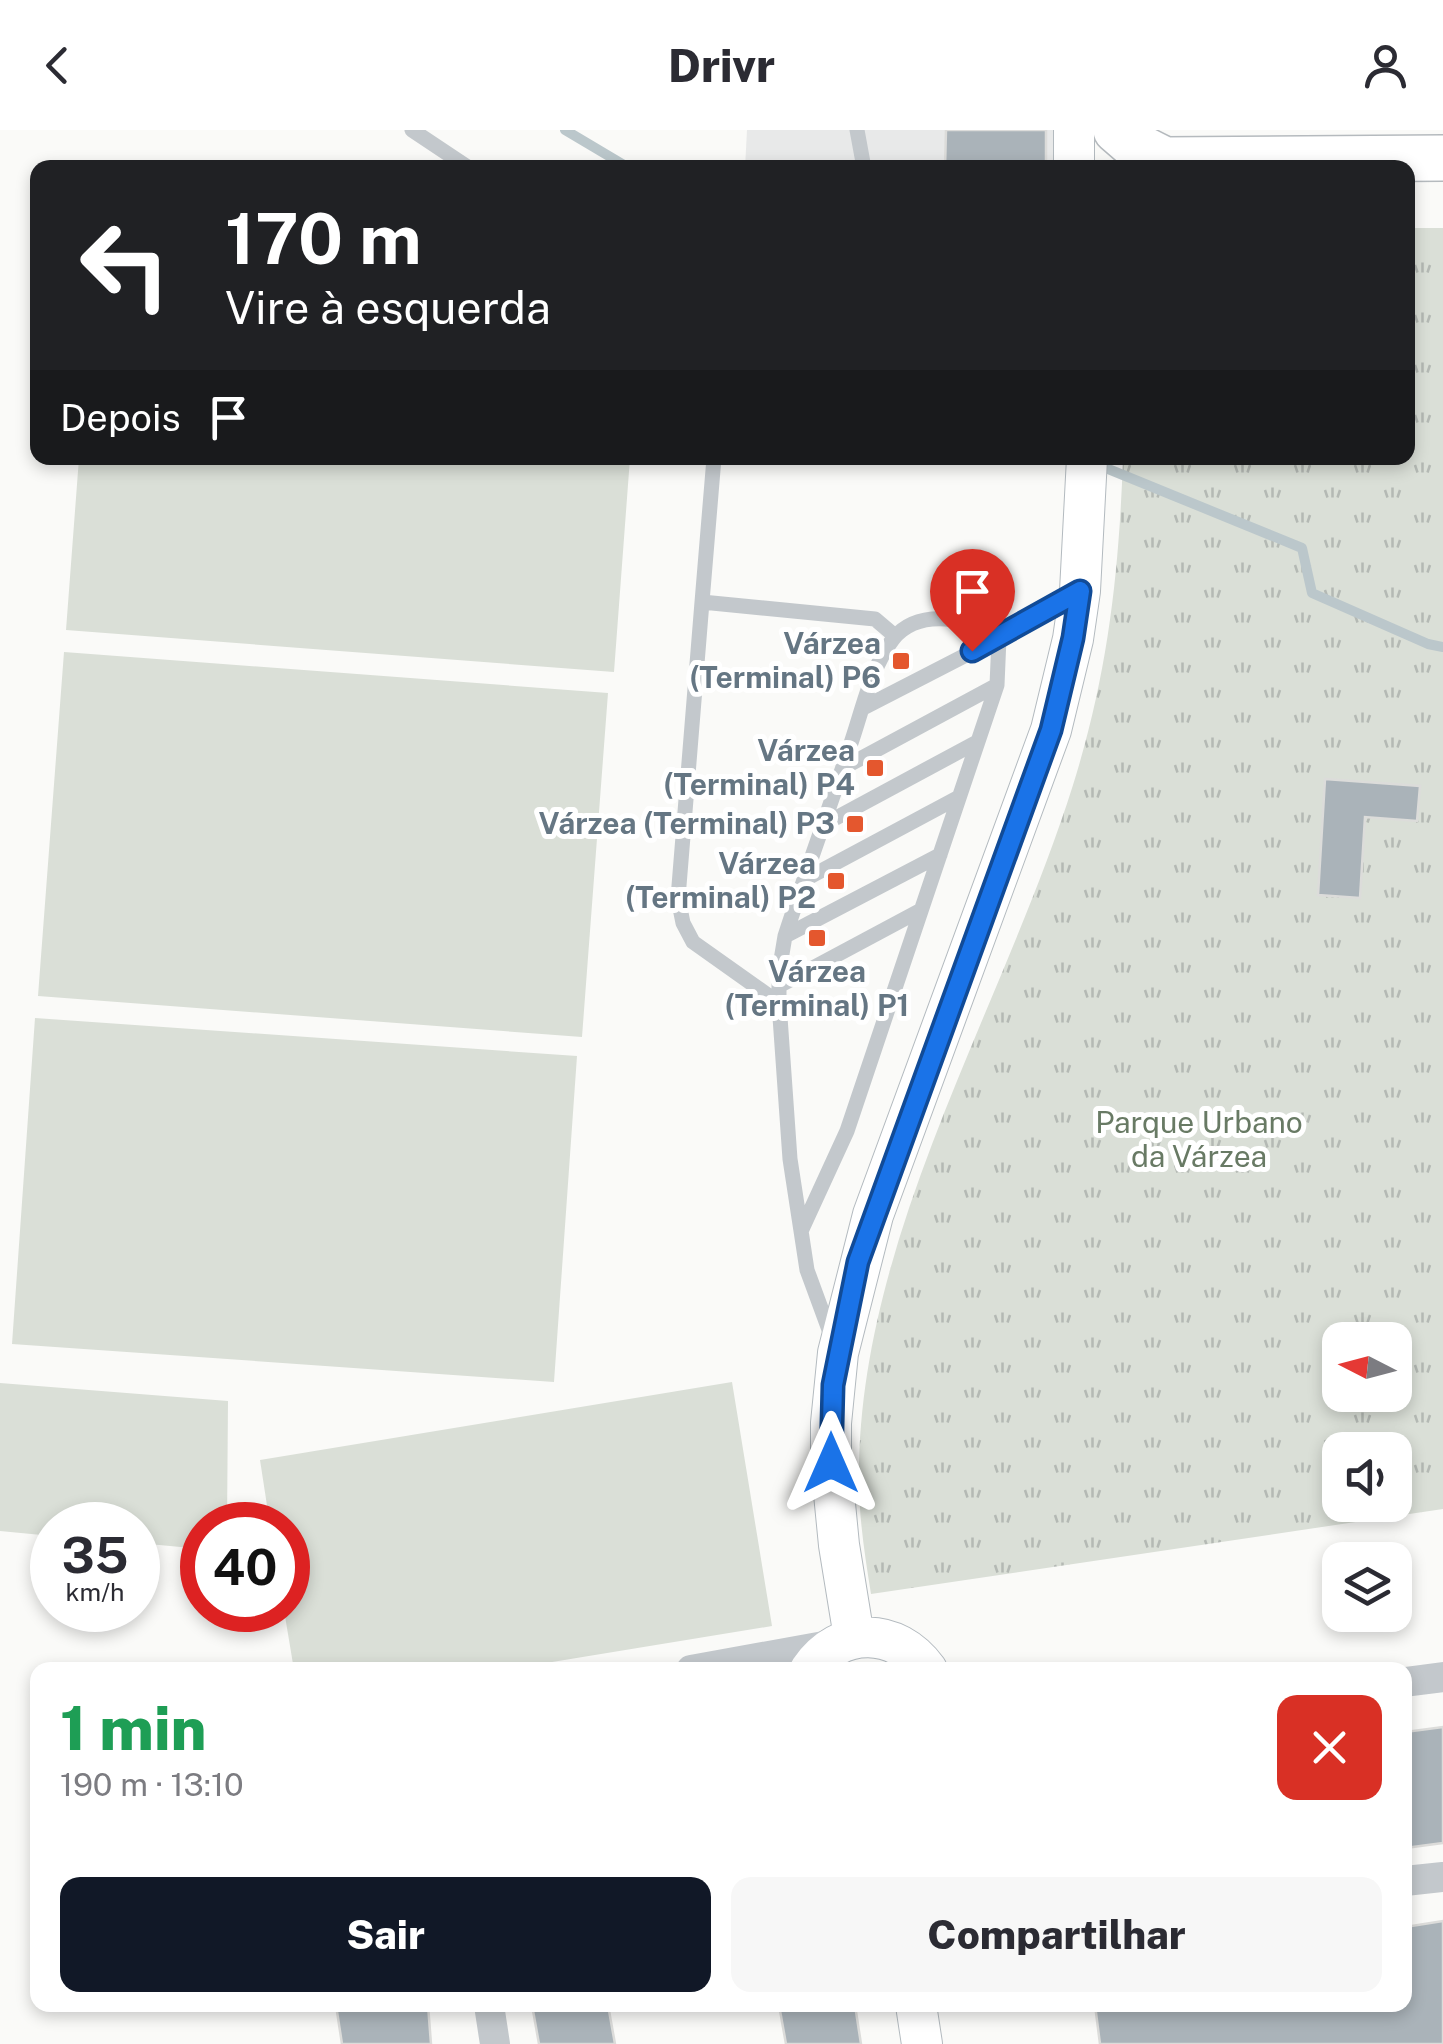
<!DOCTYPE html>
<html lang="pt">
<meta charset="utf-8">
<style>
:root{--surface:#fff;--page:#f7f7f7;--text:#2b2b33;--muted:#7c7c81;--accent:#111827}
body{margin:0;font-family:"Public Sans",sans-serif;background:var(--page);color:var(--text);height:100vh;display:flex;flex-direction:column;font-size:38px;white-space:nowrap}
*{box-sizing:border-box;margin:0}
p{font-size:32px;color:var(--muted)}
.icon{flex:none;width:55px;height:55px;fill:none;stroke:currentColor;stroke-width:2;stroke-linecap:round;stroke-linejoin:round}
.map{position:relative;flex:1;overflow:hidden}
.details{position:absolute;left:30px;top:1532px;width:1382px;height:350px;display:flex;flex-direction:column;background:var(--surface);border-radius:20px;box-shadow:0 5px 15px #0003}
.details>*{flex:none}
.hud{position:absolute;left:30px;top:30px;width:1385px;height:305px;border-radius:20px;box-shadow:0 5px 15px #0003;background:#202124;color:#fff;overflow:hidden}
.needle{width:65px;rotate:276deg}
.tools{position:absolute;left:1322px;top:1192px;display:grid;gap:20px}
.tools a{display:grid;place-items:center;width:90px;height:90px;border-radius:20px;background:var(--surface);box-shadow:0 5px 15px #0003;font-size:50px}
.speed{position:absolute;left:30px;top:1372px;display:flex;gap:20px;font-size:50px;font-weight:700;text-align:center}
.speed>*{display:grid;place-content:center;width:130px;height:130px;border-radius:50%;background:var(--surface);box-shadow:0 5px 15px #0003;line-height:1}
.speed small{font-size:25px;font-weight:400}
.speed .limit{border:15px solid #d22;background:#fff;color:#111}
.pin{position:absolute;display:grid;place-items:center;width:85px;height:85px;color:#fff;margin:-102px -42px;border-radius:50% 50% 50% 0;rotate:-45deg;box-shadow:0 0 10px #0007}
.pin .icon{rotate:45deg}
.me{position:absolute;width:110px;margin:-55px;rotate:0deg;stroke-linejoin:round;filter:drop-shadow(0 0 8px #0008)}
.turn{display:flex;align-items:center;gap:35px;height:210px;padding:0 30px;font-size:45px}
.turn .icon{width:130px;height:130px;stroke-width:2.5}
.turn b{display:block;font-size:70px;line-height:85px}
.then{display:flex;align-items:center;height:95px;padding:0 30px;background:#0003;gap:20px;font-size:38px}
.round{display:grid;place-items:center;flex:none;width:105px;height:105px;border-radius:20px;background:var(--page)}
.headline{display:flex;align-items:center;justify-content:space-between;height:170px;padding:0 30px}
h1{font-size:60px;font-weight:800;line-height:75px;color:#1e9e55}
.button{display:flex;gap:20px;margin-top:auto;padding:20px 30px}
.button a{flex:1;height:115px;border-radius:20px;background:var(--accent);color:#fff;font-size:40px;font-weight:800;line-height:115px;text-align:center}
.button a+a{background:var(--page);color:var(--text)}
header{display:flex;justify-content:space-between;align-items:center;height:130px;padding:0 30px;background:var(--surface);font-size:45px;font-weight:800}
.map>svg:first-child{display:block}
.built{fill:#e8e9e9}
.grass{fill:#dadfd7}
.park{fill:url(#park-tufts);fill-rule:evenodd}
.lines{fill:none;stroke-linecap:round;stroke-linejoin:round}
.stream{stroke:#bbc7cb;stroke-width:10}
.building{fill:#aab3b9;stroke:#dcdcda;stroke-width:2.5}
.secondary-casing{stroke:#b3babf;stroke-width:42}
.primary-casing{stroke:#b5babe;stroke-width:48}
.lane{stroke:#c3c8cc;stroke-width:15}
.street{stroke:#c3c8cc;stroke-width:30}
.secondary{stroke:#fff;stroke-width:40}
.primary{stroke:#fff;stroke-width:45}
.route-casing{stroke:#114b97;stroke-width:25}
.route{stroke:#1a73e8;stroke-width:18}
.poi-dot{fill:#e4572e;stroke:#fff;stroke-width:4}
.labels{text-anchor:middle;stroke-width:10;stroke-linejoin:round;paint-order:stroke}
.poi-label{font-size:30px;font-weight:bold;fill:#657683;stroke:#fff;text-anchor:end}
.park-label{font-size:30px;fill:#687a64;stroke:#fff}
</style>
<header><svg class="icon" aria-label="back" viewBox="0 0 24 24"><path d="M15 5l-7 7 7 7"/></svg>Drivr<svg class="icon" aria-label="person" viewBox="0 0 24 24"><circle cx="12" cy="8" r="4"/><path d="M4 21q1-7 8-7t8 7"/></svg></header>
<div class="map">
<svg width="1443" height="1914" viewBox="0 0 1443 1914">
<defs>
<pattern id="park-tufts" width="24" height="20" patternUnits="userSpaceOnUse" patternTransform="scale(2.5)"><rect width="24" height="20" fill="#dadfd7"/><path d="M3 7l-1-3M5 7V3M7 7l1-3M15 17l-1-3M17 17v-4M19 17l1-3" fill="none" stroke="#b4b9b4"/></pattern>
</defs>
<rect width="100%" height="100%" fill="#fafaf8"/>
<path class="built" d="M747 0H1055V37L745 38Z"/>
<path class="grass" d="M79 328H630L614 542 66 500Z
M64 522 608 563 582 907 38 866Z
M35 888 577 926 554 1252 12 1214Z
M732 1252 772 1496 503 1540H294L284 1480H288V1395H270L260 1330Z
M0 1253 228 1271 227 1395H202V1419L138 1413V1395H52V1406L0 1401Z"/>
<path class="park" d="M1408 98H1443V1379L871 1464C865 1426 859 1389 859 1351 857 1109 1002 881 1073 655 1108 543 1119 443 1123 328H1408ZM1340 1210H1395V1265H1340ZM1340 1320H1395V1375H1340Z"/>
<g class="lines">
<path class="stream" d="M565 0 629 38
M1096 334 1302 418 1312 463 1428 514 1443 517"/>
</g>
<path class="building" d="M946 0H1046V38H945Z
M1325 649 1420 656 1417 691 1365 687 1360 768 1318 765Z
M1443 1597V1713L1405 1718V1602Z
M1443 1791V1914H1100L1095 1875H1405V1797Z
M336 1875H428L431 1914H342Z
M532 1875H608L615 1914H539Z
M779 1875H855L861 1914H786Z"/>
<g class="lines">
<defs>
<path id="secondary" d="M1074 38V0
M854 1507 839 1415 831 1333V1293L838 1223 873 1085 1051 600 1073 509 1080 461 1087 328
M810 1540C840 1496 896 1497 927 1540
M916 1875 922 1914"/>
<path id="primary" d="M1116 0 1131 13 1165 30 1443 28"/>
</defs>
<use href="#secondary" class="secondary-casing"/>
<use href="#primary" class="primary-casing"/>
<path class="lane" d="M412 0 469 38
M857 0 864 38
M714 328 702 472 875 489 895 506
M702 472 678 768 683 793 693 812 779 873
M863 578 999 508 1076 463
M843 638 997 555
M823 695 977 612
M804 750 959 667
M785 806 940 725
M779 856 921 780
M802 1099 847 1001 997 555 999 508
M832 1208 807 1140 790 1029 779 873V842L785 806C806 742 829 679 850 616 862 582 871 537 893 509 919 477 971 488 999 508"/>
<path class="street" d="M691 1540 835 1514
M1405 1552 1443 1547
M1405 1751 1443 1747
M489 1875 495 1914"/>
<use href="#secondary" class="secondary"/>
<use href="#primary" class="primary"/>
</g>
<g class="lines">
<defs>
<path id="route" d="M831 1333 833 1255 858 1132 1051 600 1073 508 1080 461 972 521"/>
</defs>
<use href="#route" class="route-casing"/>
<use href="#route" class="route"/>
</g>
<g class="poi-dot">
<rect x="891" y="521" width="20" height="20" rx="5"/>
<rect x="865" y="628" width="20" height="20" rx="5"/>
<rect x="845" y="684" width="20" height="20" rx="5"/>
<rect x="826" y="741" width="20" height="20" rx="5"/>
<rect x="807" y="798" width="20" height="20" rx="5"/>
</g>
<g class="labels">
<g class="poi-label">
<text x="881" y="524">Várzea<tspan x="881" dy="34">(Terminal) P6</tspan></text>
<text x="855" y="631">Várzea<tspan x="855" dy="34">(Terminal) P4</tspan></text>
<text x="835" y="704">Várzea (Terminal) P3</text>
<text x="816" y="744">Várzea<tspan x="816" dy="34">(Terminal) P2</tspan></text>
<text x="817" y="852" text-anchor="middle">Várzea<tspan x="817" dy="34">(Terminal) P1</tspan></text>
</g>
<g class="park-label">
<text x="1199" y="1003">Parque Urbano<tspan x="1199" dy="34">da Várzea</tspan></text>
</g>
</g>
</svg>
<div class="tools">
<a><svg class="needle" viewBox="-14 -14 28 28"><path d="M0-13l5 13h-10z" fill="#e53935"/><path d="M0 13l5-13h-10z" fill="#7c7c81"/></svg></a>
<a><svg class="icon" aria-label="sound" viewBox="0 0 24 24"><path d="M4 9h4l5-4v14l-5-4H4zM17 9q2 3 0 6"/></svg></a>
<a><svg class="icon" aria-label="layers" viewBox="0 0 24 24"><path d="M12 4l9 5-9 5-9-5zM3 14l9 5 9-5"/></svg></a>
</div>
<div class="speed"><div>35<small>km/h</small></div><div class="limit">40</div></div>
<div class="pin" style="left:972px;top:521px;background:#d93025"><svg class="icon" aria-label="arrive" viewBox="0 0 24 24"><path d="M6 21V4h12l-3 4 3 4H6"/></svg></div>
<svg class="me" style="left:831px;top:1333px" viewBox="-20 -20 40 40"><path d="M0-17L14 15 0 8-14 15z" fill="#1a73e8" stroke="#fff" stroke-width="4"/></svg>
<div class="hud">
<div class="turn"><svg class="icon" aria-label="left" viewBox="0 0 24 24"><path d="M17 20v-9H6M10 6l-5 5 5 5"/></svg><div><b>170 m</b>Vire à esquerda</div></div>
<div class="then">Depois<svg class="icon" aria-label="arrive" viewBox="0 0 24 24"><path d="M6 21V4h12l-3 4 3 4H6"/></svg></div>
</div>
<section class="details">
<div class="headline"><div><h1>1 min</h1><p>190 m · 13:10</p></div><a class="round" style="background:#d93025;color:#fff"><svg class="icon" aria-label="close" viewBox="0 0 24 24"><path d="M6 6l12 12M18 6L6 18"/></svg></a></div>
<div class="button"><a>Sair</a><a>Compartilhar</a></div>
</section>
</div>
